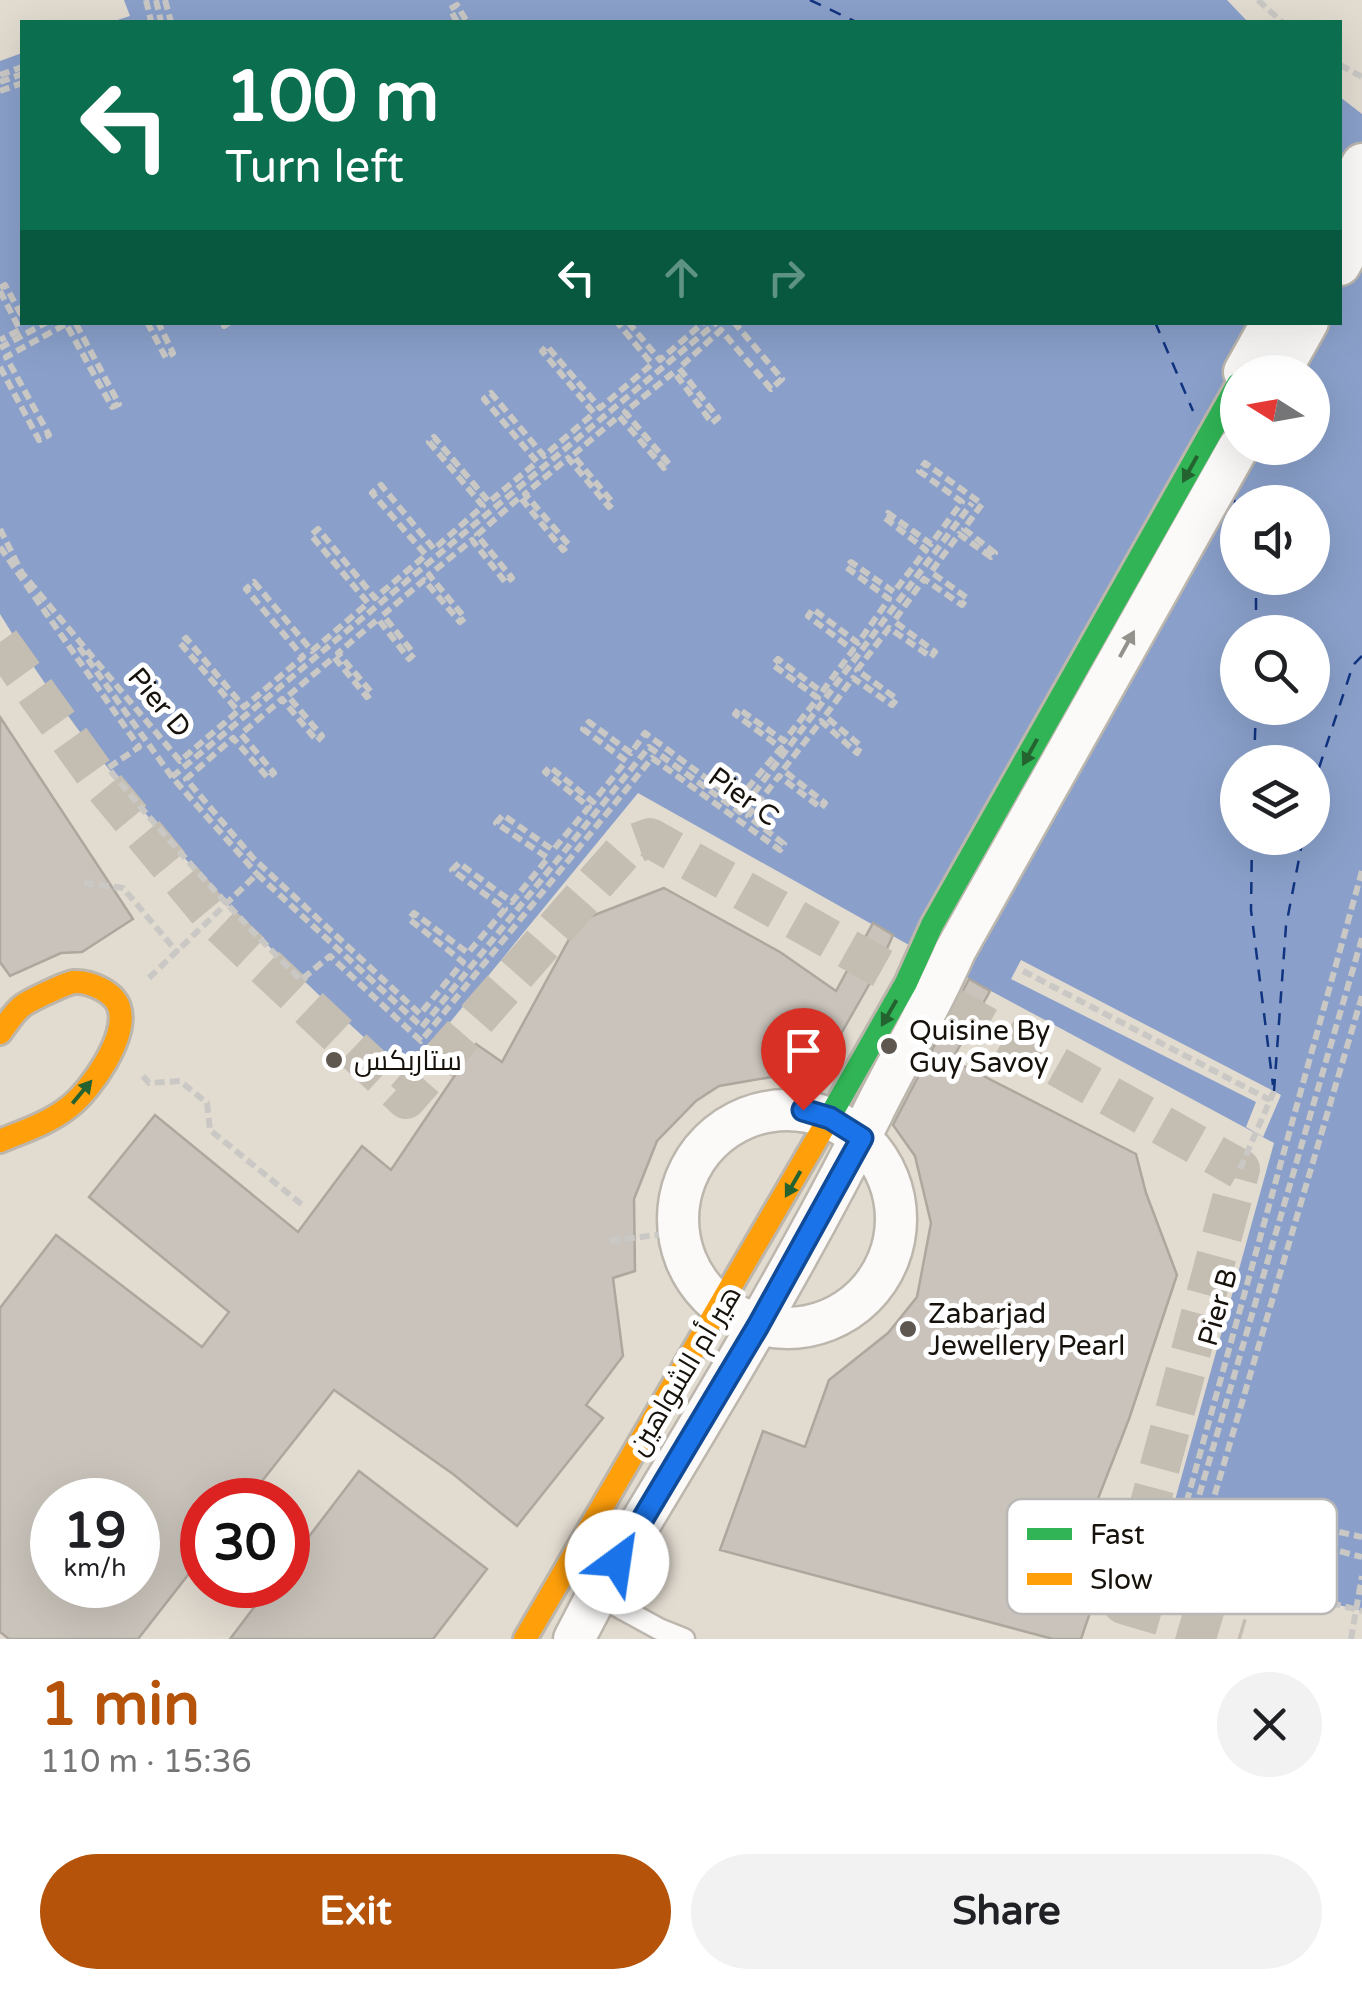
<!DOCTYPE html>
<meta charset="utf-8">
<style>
:root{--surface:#fff;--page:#f2f2f2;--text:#202124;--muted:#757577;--accent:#b45309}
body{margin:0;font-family:"Varela Round",Cairo,sans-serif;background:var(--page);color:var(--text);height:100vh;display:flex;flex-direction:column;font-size:38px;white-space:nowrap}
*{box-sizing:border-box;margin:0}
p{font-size:32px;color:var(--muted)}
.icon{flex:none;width:55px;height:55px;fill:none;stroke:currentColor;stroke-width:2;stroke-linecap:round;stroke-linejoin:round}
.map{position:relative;height:1639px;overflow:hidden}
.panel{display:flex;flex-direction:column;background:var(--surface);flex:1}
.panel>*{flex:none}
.top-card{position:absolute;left:20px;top:20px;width:1322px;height:305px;border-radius:0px;box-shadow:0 10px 40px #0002;background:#0b6e4f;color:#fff;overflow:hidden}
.needle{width:65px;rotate:281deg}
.tools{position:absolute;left:1220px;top:355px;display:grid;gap:20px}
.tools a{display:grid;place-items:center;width:110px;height:110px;border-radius:50%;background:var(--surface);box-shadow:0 10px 40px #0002;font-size:50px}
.speed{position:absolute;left:30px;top:1478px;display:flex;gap:20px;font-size:50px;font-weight:700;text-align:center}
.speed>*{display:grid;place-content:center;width:130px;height:130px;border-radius:50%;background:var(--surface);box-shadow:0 10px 40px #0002;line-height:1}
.speed small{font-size:25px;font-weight:400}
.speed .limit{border:15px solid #d22;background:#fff;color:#111}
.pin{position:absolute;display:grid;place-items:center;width:85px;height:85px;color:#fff;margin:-102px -42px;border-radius:50% 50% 50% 0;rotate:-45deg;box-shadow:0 0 10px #0007}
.pin .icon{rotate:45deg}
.me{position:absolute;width:110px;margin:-55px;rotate:31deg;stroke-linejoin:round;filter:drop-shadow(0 0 8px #0008)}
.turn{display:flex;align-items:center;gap:35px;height:210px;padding:0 40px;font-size:45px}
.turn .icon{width:130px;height:130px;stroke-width:2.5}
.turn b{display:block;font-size:70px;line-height:85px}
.lanes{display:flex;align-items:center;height:95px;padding:0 40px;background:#0003;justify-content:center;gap:50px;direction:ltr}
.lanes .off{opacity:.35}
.round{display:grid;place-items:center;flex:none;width:105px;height:105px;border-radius:52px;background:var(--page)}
.summary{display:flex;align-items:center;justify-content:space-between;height:170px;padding:0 40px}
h1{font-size:60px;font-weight:700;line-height:75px;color:var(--accent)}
.action{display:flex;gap:20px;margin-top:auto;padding:20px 40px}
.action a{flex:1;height:115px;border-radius:60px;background:var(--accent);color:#fff;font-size:40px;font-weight:700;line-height:115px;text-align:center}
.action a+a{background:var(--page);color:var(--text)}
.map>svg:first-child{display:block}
.water{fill:#8aa0ca;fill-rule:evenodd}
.pier{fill:#e2dbd0}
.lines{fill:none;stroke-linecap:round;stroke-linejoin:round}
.ferry{stroke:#113481;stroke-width:2.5;stroke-dasharray:12 10;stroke-linecap:butt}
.building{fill:#c9c3bb;stroke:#ada79e;stroke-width:2.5;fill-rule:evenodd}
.street-tunnel{stroke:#c4bdb2;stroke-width:40;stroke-dasharray:40 20;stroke-linecap:butt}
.lane-casing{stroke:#bcb6ad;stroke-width:25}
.street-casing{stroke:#bcb6ad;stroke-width:45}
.fast-casing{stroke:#bcb6ad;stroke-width:28}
.slow-casing{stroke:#bcb6ad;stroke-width:28}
.path{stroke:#cac8c5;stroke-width:6;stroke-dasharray:10 5;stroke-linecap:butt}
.lane{stroke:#fbfaf8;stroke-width:20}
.street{stroke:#fbfaf8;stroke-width:40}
.fast{stroke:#30b455;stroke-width:22}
.slow{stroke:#ff9f0a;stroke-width:22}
.oneway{fill:#246330}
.oneway2{fill:#94928d}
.route-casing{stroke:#114b97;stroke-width:25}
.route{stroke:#1a73e8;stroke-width:18}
.poi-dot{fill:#5e5850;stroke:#fff;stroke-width:4}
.labels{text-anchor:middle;stroke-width:10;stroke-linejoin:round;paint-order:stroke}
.street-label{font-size:28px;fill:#17120b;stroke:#fff}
.poi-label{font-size:28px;fill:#17120b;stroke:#fff;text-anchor:start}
.key{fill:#fff;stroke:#b9b8b6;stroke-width:2.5}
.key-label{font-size:28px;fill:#17120b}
</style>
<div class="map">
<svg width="1362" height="1639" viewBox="0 0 1362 1639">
<rect width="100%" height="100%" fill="#e2dbd0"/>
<path class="water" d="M124 0H1227L1248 22H111L130 16Z
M22 53V322H1340V97L1362 114V1611L1159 1558 1274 1143 991 991 638 793 406 1076C253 937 108 792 0 614V61ZM1238 372H1312V448H1238ZM1238 502H1312V578H1238ZM1238 632H1312V708H1238ZM1238 762H1312V838H1238Z"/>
<path class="pier" d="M1021 960 1281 1095 1263 1137 1246 1127 1256 1102 1011 979Z"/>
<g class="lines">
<path class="ferry" d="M810 0 856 22
M1155 322 1193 411
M1232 496 1238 508
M1256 632V578
M1254 762 1256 708
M1312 789 1353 665 1362 656
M1252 838 1251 910 1273 1085
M1274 1091 1286 926 1303 838"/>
</g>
<path class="building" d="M0 717 133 919 82 952 61 953 10 976 0 962Z
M664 888 780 952 836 991 873 923 893 935 878 969 822 1067 801 1058 789 1074 719 1086 696 1101 657 1141 634 1199 635 1271 613 1278 623 1356 586 1405 603 1418 517 1526 453 1474 334 1390 247 1500H202V1557L138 1639H9L0 1632V1308L56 1235 202 1347 229 1312 89 1197 155 1115 298 1232 362 1146 391 1170 476 1044 502 1062 579 921ZM52 1500H138V1585H52Z
M969 979 990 991 952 1060 1136 1154 1146 1193 1177 1275 1129 1419 1085 1532 1114 1542 1081 1639H1053L720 1550 763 1431 805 1447 829 1380 888 1333 917 1297 931 1223 915 1156 893 1125Z
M359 1471 487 1569 433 1639H230L271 1585H288V1564Z"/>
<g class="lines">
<path class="street-tunnel" d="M0 642 100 781 213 917 406 1099 628 846 650 838 1240 1169 1123 1604 1241 1639"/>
<defs>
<path id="lane" d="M597 1595 659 1629 684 1639"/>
<path id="street" d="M1340 203 1362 164
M1340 265 1362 225
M1244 372 1272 322
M1280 372 1308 322
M678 1219a109 109 0 1 1 218 0a109 109 0 1 1-218 0Z
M574 1639 597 1595C692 1437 790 1279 872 1114 899 1059 931 1007 955 951L1238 448"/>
<path id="fast" d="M825 1125 906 983 932 925 1238 384"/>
<path id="slow" d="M0 1033C7 1024 15 1010 25 1004 33 999 66 983 74 982 90 981 114 992 119 1007 129 1036 91 1090 69 1107 49 1123 24 1131 0 1141
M525 1639 825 1125"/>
</defs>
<use href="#lane" class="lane-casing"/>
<use href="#street" class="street-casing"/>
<use href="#fast" class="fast-casing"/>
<use href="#slow" class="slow-casing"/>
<path class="path" d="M146 0 151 21 146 22
M156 0 161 22
M165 0 171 22
M1258 0 1282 22
M457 22 450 9 457 5 467 22
M1340 65 1362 77
M0 75 22 67
M0 82 22 74
M0 91 22 83
M0 288 5 285 22 316
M0 291 20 330 0 340
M26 322H32
M147 322 166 358 173 353 158 322
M223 322 224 326 230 322
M628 322 660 360 704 322
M0 348 47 322
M0 367 39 440 49 435 6 357 66 324 112 407 119 404 75 322
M0 529 22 573 180 761 238 711 180 643 186 638 244 707 303 657 246 589 254 582 312 651 368 603 311 535 318 529 375 598 426 555 372 493 381 485 434 549 483 506 429 442 434 437 489 502 537 462 484 399 491 393 544 456 594 413 542 351 547 346 600 408 652 364 617 322
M0 547 139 747 108 768C169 842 233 913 301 980L330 956 421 1041 652 758 780 850 784 844 748 816 779 776 821 808 825 803 783 770 821 721 857 753 861 746 825 716 853 678 892 705 897 699 857 670 889 628 931 657 935 652 894 621 924 579 962 605 967 598 931 572 959 534 991 557 995 553 964 529 982 504 925 463 919 471 962 502 931 544 888 513 885 518 926 550 894 592 851 562 846 567 889 599 858 643 813 609 808 616 853 650 822 692 778 659 773 665 818 698 784 741 739 709 735 714 781 748 737 801 645 733 631 753 589 722 583 729 626 761 593 802 550 767 545 772 589 807 553 850 503 815 496 823 548 858 512 902 459 863 452 870 505 909 468 953 414 913 409 919 463 962 420 1014 253 858 186 779 233 738 268 778 274 773 241 734 282 699 317 741 322 736 288 696 334 657 367 697 372 693 338 653 378 619 409 659 414 654 383 615 424 580 460 622 465 618 429 575 472 540 506 583 512 578 477 535 520 497 563 550 569 545 525 494 568 458 609 507 613 503 573 455 619 416 664 468 669 464 625 412 674 372 712 423 718 418 679 368 721 330 771 389 782 379 734 322
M79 647 172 777 257 874
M172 777 717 322
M1362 871 1181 1522 1256 1539 1244 1580 1362 1611
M84 883 123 888 178 953
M1362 938 1194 1513 1362 1557
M1023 971 1270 1100
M149 978 257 874 422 1027 649 747 740 812 972 503
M1362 996 1212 1504 1362 1537
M143 1076 149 1083 180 1081 207 1103 210 1130 305 1207
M1240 1169 1274 1091
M610 1241 679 1232
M1351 1639 1362 1576"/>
<use href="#lane" class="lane"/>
<use href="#street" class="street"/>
<use href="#fast" class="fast"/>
<use href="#slow" class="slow"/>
</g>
<defs><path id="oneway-solid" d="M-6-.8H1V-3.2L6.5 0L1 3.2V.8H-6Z" transform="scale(2.5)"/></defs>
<g class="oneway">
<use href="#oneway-solid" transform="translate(1190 469) rotate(119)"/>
<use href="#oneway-solid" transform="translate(1030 752) rotate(119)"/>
<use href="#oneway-solid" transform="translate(889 1013) rotate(120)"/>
<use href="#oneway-solid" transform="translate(82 1092) rotate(-50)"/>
<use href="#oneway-solid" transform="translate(793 1184) rotate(120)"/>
</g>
<use class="oneway2" href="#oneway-solid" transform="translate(1127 644) rotate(-61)"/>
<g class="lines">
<defs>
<path id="route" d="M617 1562 758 1326 862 1138 830 1118 803 1110"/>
</defs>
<use href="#route" class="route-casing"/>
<use href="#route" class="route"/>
</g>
<g class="poi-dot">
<circle cx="889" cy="1046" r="10"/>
<circle cx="334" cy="1060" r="10"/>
<circle cx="908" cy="1329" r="10"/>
</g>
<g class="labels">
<g class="street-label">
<text transform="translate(160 702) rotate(50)" y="10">Pier D</text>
<text transform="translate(744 796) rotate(36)" y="10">Pier C</text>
<text transform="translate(1217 1307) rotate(-74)" y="10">Pier B</text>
<text transform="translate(684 1370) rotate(-59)" y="10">هير أم الشواهين</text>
</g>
<g class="poi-label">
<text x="909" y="1040">Quisine By<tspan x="909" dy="32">Guy Savoy</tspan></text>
<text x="354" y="1070">ستاربكس</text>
<text x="928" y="1323">Zabarjad<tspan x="928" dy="32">Jewellery Pearl</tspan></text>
</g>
</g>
<rect x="1007" y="1499" width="330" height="115" rx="15" class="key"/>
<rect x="1027" y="1528" width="45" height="12" fill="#30b455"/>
<rect x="1027" y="1573" width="45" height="12" fill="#ff9f0a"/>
<g class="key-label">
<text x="1090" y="1544">Fast</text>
<text x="1090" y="1589">Slow</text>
</g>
</svg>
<div class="tools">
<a><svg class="needle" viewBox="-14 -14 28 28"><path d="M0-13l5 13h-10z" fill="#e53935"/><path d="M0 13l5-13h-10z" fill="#757577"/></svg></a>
<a><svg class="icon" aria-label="sound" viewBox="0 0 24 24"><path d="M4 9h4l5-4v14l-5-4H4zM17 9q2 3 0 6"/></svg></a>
<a><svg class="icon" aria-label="search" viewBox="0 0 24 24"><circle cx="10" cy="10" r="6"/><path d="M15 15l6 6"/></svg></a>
<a><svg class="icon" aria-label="layers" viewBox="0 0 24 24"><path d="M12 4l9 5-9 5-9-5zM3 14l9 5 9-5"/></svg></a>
</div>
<div class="speed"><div>19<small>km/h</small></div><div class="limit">30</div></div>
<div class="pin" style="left:803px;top:1110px;background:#d93025"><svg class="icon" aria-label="arrive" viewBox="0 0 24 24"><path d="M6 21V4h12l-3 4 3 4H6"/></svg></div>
<svg class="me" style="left:617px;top:1562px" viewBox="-20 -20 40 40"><circle r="19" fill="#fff"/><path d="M0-13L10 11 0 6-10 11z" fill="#1a73e8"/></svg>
<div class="top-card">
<div class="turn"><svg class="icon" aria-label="left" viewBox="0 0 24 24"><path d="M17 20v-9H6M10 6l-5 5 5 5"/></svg><div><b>100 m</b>Turn left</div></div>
<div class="lanes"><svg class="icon" aria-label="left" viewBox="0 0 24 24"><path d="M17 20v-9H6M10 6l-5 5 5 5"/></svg><svg class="icon off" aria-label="ahead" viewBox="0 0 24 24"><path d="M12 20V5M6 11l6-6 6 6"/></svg><svg class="icon off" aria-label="right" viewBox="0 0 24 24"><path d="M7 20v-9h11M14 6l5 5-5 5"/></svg></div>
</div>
</div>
<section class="panel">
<div class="summary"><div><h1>1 min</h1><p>110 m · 15:36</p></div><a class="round"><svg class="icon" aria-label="close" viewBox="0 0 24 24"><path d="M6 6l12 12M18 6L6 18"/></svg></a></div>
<div class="action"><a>Exit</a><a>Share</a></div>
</section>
